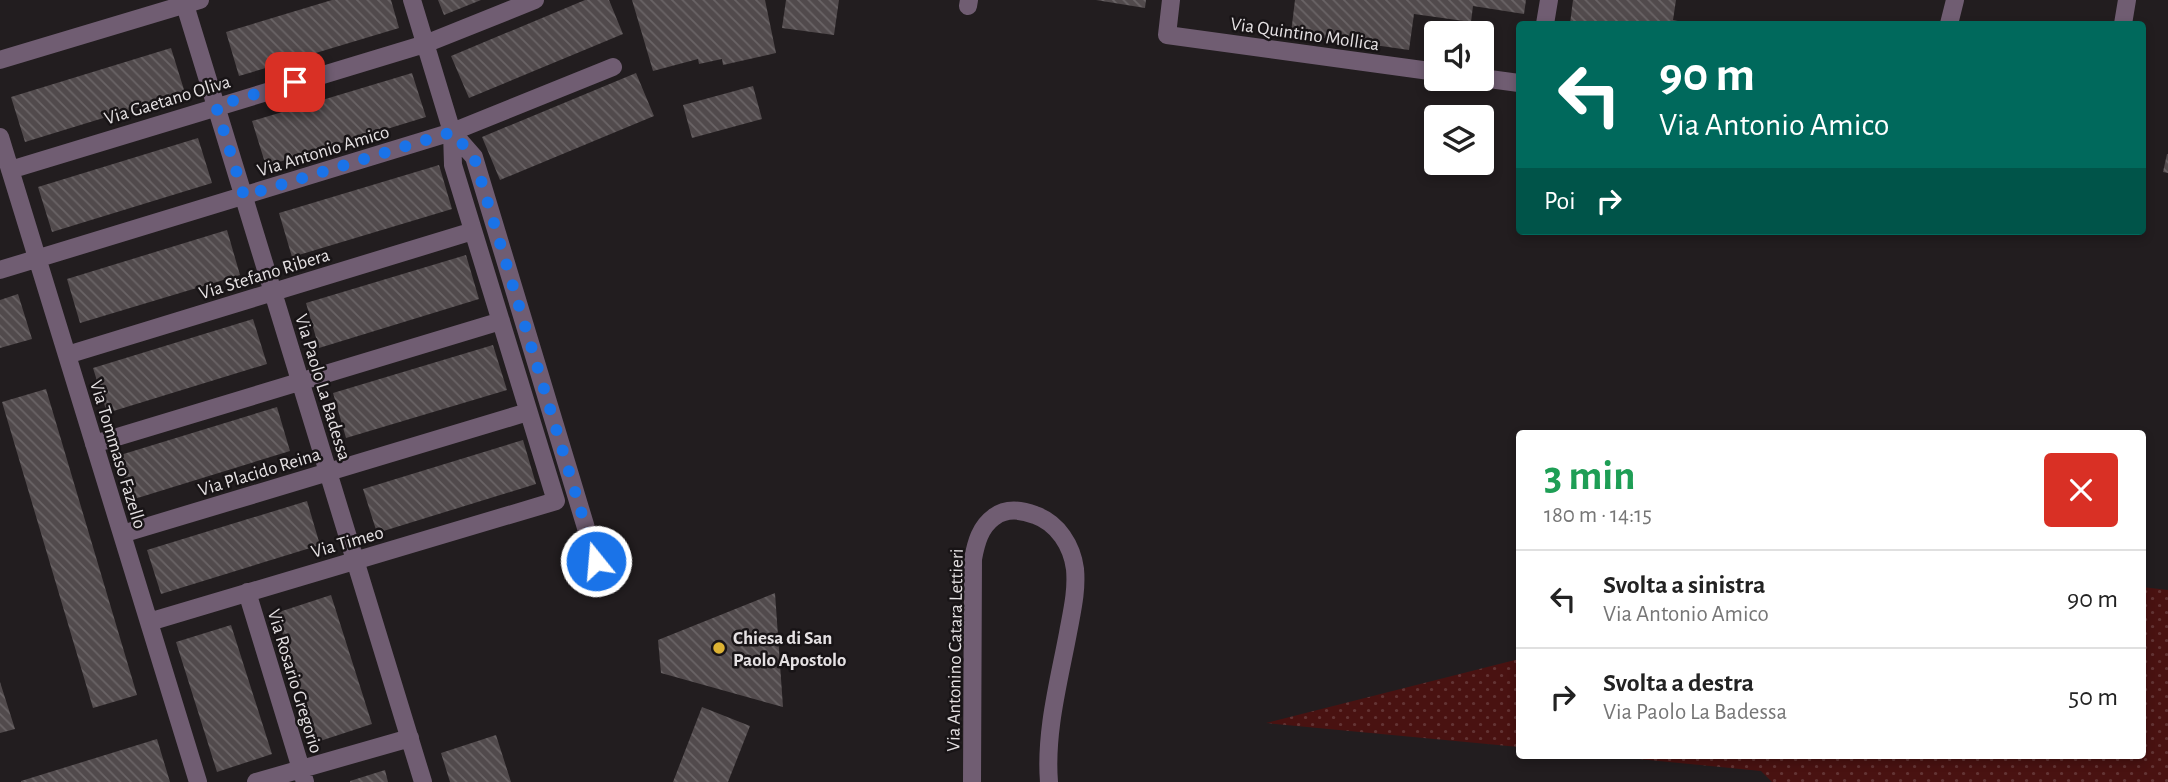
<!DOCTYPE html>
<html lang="it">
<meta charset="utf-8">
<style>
:root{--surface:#fff;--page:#f6f6f6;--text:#222;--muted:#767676;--line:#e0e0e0}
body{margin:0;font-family:"Alegreya Sans",sans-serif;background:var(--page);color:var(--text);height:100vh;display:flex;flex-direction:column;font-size:26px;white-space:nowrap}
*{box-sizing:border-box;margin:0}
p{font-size:23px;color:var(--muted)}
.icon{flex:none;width:38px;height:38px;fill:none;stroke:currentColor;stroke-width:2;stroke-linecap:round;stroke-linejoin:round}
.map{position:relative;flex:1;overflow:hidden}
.side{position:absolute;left:1516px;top:430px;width:630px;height:329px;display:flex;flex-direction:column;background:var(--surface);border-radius:7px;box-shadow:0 4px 10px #0003}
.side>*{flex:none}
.guide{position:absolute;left:1516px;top:21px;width:630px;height:214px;border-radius:7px;box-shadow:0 4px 10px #0003;background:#00695c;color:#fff;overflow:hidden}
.tools{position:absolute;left:1424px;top:21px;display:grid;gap:14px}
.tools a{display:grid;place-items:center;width:70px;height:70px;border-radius:7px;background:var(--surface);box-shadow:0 4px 10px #0003;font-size:35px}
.pin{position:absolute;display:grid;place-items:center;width:60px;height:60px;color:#fff;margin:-30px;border-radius:14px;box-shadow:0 4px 10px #0006}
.me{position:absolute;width:77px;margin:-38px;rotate:343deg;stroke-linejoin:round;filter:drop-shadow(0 0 5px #0008)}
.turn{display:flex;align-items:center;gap:24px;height:147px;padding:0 28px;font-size:32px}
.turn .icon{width:91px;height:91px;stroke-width:2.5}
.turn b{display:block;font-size:49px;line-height:60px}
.then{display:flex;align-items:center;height:66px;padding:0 28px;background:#0003;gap:14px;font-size:26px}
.round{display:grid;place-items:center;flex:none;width:74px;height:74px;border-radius:7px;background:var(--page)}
.headline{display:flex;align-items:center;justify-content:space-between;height:119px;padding:0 28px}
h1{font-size:42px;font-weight:700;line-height:52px;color:#1e9e55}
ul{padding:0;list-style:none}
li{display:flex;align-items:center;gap:21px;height:98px;padding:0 28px;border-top:2px solid var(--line)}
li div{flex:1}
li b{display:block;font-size:26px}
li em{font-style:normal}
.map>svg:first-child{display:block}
.grass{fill:url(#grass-dots)}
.building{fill:url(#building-back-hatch)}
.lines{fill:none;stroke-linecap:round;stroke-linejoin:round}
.street{stroke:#705d72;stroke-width:18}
.route{stroke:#1a73e8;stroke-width:12;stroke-dasharray:0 21.6}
.poi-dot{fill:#dcb233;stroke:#181416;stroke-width:2.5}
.labels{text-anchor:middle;stroke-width:5;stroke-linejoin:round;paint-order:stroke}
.street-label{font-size:19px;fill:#e5e1e3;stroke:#181416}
.poi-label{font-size:19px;font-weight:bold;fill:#e5e1e3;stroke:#181416;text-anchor:start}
</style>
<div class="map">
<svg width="2168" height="782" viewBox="0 0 2168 782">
<defs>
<pattern id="grass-dots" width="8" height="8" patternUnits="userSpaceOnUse" patternTransform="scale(1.75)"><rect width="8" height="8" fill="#491211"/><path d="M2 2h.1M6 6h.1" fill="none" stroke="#633434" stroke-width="1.8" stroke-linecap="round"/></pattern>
<pattern id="building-back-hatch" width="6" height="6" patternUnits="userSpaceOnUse" patternTransform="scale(1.75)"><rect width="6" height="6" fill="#514a4c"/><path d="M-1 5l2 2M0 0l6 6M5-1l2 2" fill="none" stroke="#6a6466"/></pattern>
</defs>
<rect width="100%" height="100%" fill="#221d1f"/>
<path class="grass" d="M2142 587 2168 590V782H1772L1761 771 1608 756H2142Z
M1519 659V747L1266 723Z"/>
<path class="building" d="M332 0H391L399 28 239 76 226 32Z
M438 0H481L444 15Z
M585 0H609L623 34 469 98 451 56Z
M632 0H765L776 53 723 65 722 59 699 64 698 59 653 71Z
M786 0H839L834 35 782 28Z
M1096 0H1146L1145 8Z
M1295 0H1526L1524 14 1473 6 1471 22 1414 14 1409 50 1291 33Z
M1573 0H1676L1673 20 1693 24H1570Z
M171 48 185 93 25 142 11 97Z
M412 73 426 117 266 166 252 121Z
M636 73 654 116 500 180 482 137Z
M753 86 762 119 692 138 683 105Z
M198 138 212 183 52 232 38 187Z
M2167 154H2168V173L2163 172Z
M439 165 452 209 292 257 279 213Z
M227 230 240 275 80 323 67 279Z
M466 255 479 299 319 348 306 303Z
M18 294 32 339 0 348V300Z
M253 319 267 364 107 413 93 368Z
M493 345 507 390 346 438 333 393Z
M46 389 137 695 93 708 2 402Z
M277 407 290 451 131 500 117 456Z
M523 440 536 484 377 533 363 489Z
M307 501 320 545 161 594 147 550Z
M775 593 783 707 661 673 658 640Z
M331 595 372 724 317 742 276 613Z
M231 625 272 754 217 772 176 642Z
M0 682 15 729 0 733Z
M702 707 750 726 728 782H673Z
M496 735 511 782H450L441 753Z
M157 739 170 782H21V781Z
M385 770 388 782H350V781Z"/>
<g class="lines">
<path class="street" d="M1171 0 1167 35 1437 72
M185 5 423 782
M968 6 969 0
M1545 24 1549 0
M1949 24 1955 0
M2123 24 2127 0
M0 60 200 0
M1482 78 1519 83
M452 132 474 157 596 561
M0 137 198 782
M10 170 425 44 535 0
M0 270 452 132 613 67
M67 355 473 231
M94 444 501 321
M122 534 528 412
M247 592 305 782
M149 622 556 501 453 165 452 132 412 0
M256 782 410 738
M972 782 973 559C976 543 980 527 994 517 1006 508 1022 510 1035 515 1058 523 1072 546 1075 569 1077 591 1072 611 1068 633 1059 681 1045 732 1049 782"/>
</g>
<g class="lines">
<path class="route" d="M295 82 216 106 244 196 452 132 474 157 596 561"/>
</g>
<circle class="poi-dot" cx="719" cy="648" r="7"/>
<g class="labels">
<g class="street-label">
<text transform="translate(1305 33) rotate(8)" y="7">Via Quintino Mollica</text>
<text transform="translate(167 99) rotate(-17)" y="7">Via Gaetano Oliva</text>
<text transform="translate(323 150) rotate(-17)" y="7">Via Antonio Amico</text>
<text transform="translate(264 273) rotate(-17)" y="7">Via Stefano Ribera</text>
<text transform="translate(324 387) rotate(73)" y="7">Via Paolo La Badessa</text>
<text transform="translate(119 454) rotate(73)" y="7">Via Tommaso Fazello</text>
<text transform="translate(259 471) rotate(-17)" y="7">Via Placido Reina</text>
<text transform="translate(347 541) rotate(-16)" y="7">Via Timeo</text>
<text transform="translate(954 650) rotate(-89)" y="7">Via Antonino Catara Lettieri</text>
<text transform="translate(296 681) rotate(73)" y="7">Via Rosario Gregorio</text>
</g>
<g class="poi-label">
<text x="733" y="644">Chiesa di San<tspan x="733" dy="22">Paolo Apostolo</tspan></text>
</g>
</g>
</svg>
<div class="tools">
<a><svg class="icon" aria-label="sound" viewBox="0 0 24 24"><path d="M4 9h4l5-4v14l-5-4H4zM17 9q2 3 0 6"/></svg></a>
<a><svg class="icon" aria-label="layers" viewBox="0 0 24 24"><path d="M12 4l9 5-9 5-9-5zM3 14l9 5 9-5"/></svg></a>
</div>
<div class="pin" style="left:295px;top:82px;background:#d93025"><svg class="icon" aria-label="arrive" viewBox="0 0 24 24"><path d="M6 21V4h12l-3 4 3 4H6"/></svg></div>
<svg class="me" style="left:596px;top:561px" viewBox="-20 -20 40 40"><circle r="17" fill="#1a73e8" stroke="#fff" stroke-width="3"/><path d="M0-11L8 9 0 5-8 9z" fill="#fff"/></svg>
<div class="guide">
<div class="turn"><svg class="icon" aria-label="left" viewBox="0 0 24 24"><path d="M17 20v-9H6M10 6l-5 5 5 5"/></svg><div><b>90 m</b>Via Antonio Amico</div></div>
<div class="then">Poi<svg class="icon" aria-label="right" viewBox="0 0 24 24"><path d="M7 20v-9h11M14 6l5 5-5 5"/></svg></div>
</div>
<section class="side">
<div class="headline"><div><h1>3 min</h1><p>180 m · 14:15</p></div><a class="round" style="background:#d93025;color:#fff"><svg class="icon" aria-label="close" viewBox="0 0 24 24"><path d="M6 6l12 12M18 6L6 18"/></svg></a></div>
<ul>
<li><svg class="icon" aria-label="left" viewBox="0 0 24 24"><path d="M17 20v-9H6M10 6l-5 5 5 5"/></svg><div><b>Svolta a sinistra</b><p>Via Antonio Amico</p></div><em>90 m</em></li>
<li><svg class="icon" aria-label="right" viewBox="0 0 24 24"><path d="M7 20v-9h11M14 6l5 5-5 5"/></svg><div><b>Svolta a destra</b><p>Via Paolo La Badessa</p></div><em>50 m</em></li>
</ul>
</section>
</div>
